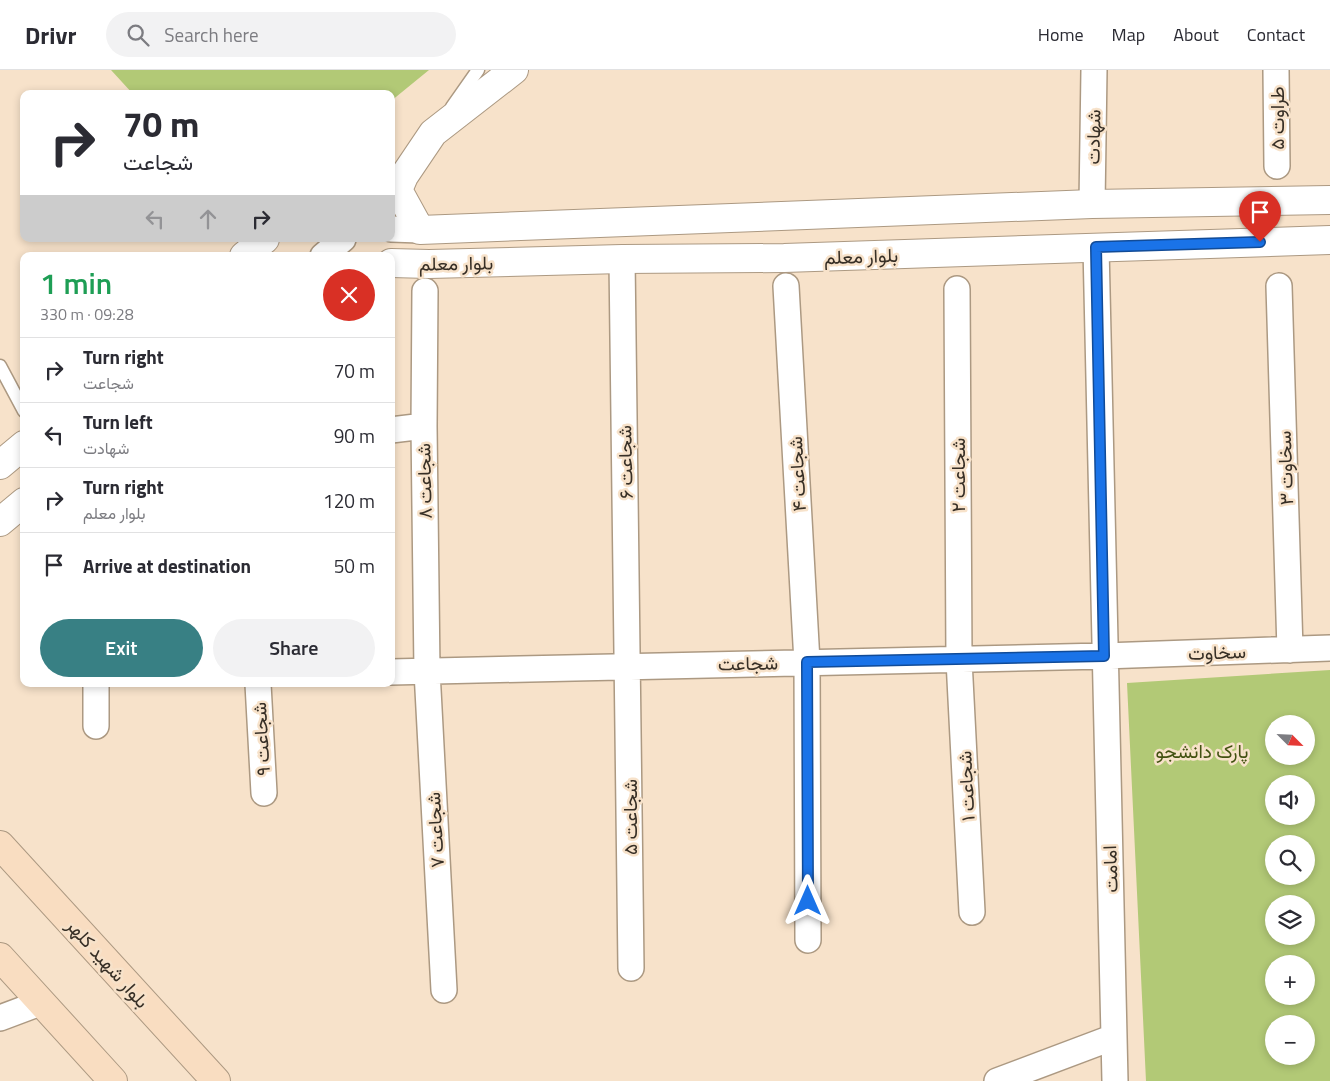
<!DOCTYPE html>
<meta charset="utf-8">
<style>
:root{--surface:#fff;--page:#f2f2f3;--text:#2b2b33;--muted:#7c7c81;--line:#e1e1e2;--accent:#388084}
body{margin:0;font-family:"Titillium Web",Vazirmatn,sans-serif;background:var(--page);color:var(--text);height:100vh;display:flex;flex-direction:column;font-size:19px;white-space:nowrap}
*{box-sizing:border-box;margin:0}
p{font-size:16px;color:var(--muted)}
.icon{flex:none;width:28px;height:28px;fill:none;stroke:currentColor;stroke-width:2;stroke-linecap:round;stroke-linejoin:round}
.map{position:relative;flex:1;overflow:hidden}
.details{position:absolute;left:20px;top:182px;width:375px;height:435px;display:flex;flex-direction:column;background:var(--surface);border-radius:10px;box-shadow:0 2px 8px #0003}
.details>*{flex:none}
.top-card{position:absolute;left:20px;top:20px;width:375px;height:152px;border-radius:10px;box-shadow:0 2px 8px #0003;background:#fff;color:var(--text);overflow:hidden}
.needle{width:32px;rotate:114deg}
.tools{position:absolute;left:1265px;top:645px;display:grid;gap:10px}
.tools a{display:grid;place-items:center;width:50px;height:50px;border-radius:50%;background:var(--surface);box-shadow:0 2px 8px #0003;font-size:25px}
.pin{position:absolute;display:grid;place-items:center;width:42px;height:42px;color:#fff;margin:-51px -21px;border-radius:50% 50% 50% 0;rotate:-45deg;box-shadow:0 0 5px #0007}
.pin .icon{rotate:45deg}
.me{position:absolute;width:55px;margin:-28px;rotate:0deg;stroke-linejoin:round;filter:drop-shadow(0 0 4px #0008)}
.turn{display:flex;align-items:center;gap:18px;height:105px;padding:0 20px;font-size:22px}
.turn .icon{width:65px;height:65px;stroke-width:2.5}
.turn b{display:block;font-size:35px;line-height:42px}
.lanes{display:flex;align-items:center;height:48px;padding:0 20px;background:#0003;justify-content:center;gap:25px;direction:ltr}
.lanes .off{opacity:.35}
.round{display:grid;place-items:center;flex:none;width:52px;height:52px;border-radius:26px;background:var(--page)}
.headline{display:flex;align-items:center;justify-content:space-between;height:85px;padding:0 20px}
h1{font-size:30px;font-weight:600;line-height:38px;color:#1e9e55}
.action{display:flex;gap:10px;margin-top:auto;padding:10px 20px}
.action a{flex:1;height:58px;border-radius:30px;background:var(--accent);color:#fff;font-size:20px;font-weight:600;line-height:58px;text-align:center}
.action a+a{background:var(--page);color:var(--text)}
ul{padding:0;list-style:none}
li{display:flex;align-items:center;gap:15px;height:65px;padding:0 20px;border-top:1px solid var(--line)}
li div{flex:1}
li b{display:block;font-size:19px}
li em{font-style:normal}
header{display:flex;align-items:center;gap:30px;box-sizing:border-box;height:70px;padding:0 25px;background:var(--surface);border-bottom:1px solid var(--line)}
header strong{font-size:24px}
nav{display:flex;gap:28px;margin-inline-start:auto;font-size:18px}
.search{width:350px;height:45px;background:var(--page);display:flex;align-items:center;gap:12px;box-sizing:border-box;padding:0 18px;border-radius:28px;color:var(--muted);font-size:19px}
.map>svg:first-child{display:block}
.green{fill:#b2c976;fill-rule:evenodd}
.lines{fill:none;stroke-linecap:round;stroke-linejoin:round}
.service-casing{stroke:#ac9982;stroke-width:15}
.minor-casing{stroke:#ac9982;stroke-width:28}
.tertiary-casing{stroke:#ac9982;stroke-width:30}
.secondary-casing{stroke:#ac9982;stroke-width:30}
.service{stroke:#fff;stroke-width:12}
.minor{stroke:#fff;stroke-width:25}
.tertiary{stroke:#fff;stroke-width:28}
.secondary{stroke:#f9ddc1;stroke-width:28}
.route-casing{stroke:#114b97;stroke-width:12}
.route{stroke:#1a73e8;stroke-width:9}
.labels{text-anchor:middle;stroke-width:5;stroke-linejoin:round;paint-order:stroke}
.street-label{font-size:19px;fill:#372f26;stroke:#f7e2ca}
.park-label{font-size:19px;fill:#425111;stroke:#f7e2ca}
</style>
<header>
<strong>Drivr</strong>
<div class="search"><svg class="icon" aria-label="search" viewBox="0 0 24 24"><circle cx="10" cy="10" r="6"/><path d="M15 15l6 6"/></svg>Search here</div>
<nav><a>Home</a><a>Map</a><a>About</a><a>Contact</a></nav>
</header>
<div class="map">
<svg width="1330" height="1011" viewBox="0 0 1330 1011">
<rect width="100%" height="100%" fill="#f7e2ca"/>
<path class="green" d="M111 0H429L391 31V24H133Z
M1330 600V1011H1146L1127 613ZM1274 654H1306V686H1274ZM1274 714H1306V746H1274ZM1274 774H1306V806H1274ZM1274 834H1306V866H1274ZM1274 894H1306V926H1274ZM1274 954H1306V986H1274Z"/>
<g class="lines">
<defs>
<path id="service" d="M452 37 478 0
M0 296 24 341"/>
<path id="minor" d="M1276 0 1277 96
M1092 134 1094 0
M391 159 420 160
M1096 177 1115 1011
M323 186 343 169
M622 189 631 898
M786 216 807 592 808 870
M1279 216 1290 580
M957 219 959 590 972 842
M425 221 424 356 427 601 444 920
M391 360 424 356
M391 602 1104 586 1330 578
M96 614V656
M258 614 264 723
M0 948 40 933
M997 1011 1114 967"/>
<path id="tertiary" d="M514 0 433 63 404 106 398 120 420 160 1092 134 1330 130
M244 186 265 169
M391 193 429 194 622 189 784 188 1330 170
M0 395 24 375
M0 452 24 432"/>
<path id="secondary" d="M0 775 216 1011
M0 887 113 1011"/>
</defs>
<use href="#service" class="service-casing"/>
<use href="#minor" class="minor-casing"/>
<use href="#tertiary" class="tertiary-casing"/>
<use href="#secondary" class="secondary-casing"/>
<use href="#service" class="service"/>
<use href="#minor" class="minor"/>
<use href="#tertiary" class="tertiary"/>
<use href="#secondary" class="secondary"/>
</g>
<g class="lines">
<defs>
<path id="route" d="M808 831 807 592 1104 586 1096 177 1260 172"/>
</defs>
<use href="#route" class="route-casing"/>
<use href="#route" class="route"/>
</g>
<g class="labels">
<g class="street-label">
<text transform="translate(1277 48) rotate(-90)" y="7">طراوت ۵</text>
<text transform="translate(1093 67) rotate(-89)" y="7">شهادت</text>
<text transform="translate(861 186) rotate(-2)" y="7">بلوار معلم</text>
<text transform="translate(456 193) rotate(-1)" y="7">بلوار معلم</text>
<text transform="translate(625 392) rotate(-91)" y="7">شجاعت ۶</text>
<text transform="translate(1285 398) rotate(-92)" y="7">سخاوت ۳</text>
<text transform="translate(797 404) rotate(-93)" y="7">شجاعت ۴</text>
<text transform="translate(958 405) rotate(-90)" y="7">شجاعت ۲</text>
<text transform="translate(424 411) rotate(-91)" y="7">شجاعت ۸</text>
<text transform="translate(1217 582) rotate(-2)" y="7">سخاوت</text>
<text transform="translate(748 593) rotate(-1)" y="7">شجاعت</text>
<text transform="translate(261 669) rotate(-93)" y="7">شجاعت ۹</text>
<text transform="translate(966 716) rotate(-93)" y="7">شجاعت ۱</text>
<text transform="translate(630 747) rotate(-90)" y="7">شجاعت ۵</text>
<text transform="translate(435 760) rotate(-93)" y="7">شجاعت ۷</text>
<text transform="translate(1110 799) rotate(-92)" y="7">امامت</text>
<text transform="translate(108 893) rotate(48)" y="7">بلوار شهید کلهر</text>
</g>
<g class="park-label">
<text x="1202" y="688">پارک دانشجو</text>
</g>
</g>
</svg>
<div class="tools">
<a><svg class="needle" viewBox="-14 -14 28 28"><path d="M0-13l5 13h-10z" fill="#e53935"/><path d="M0 13l5-13h-10z" fill="#7c7c81"/></svg></a>
<a><svg class="icon" aria-label="sound" viewBox="0 0 24 24"><path d="M4 9h4l5-4v14l-5-4H4zM17 9q2 3 0 6"/></svg></a>
<a><svg class="icon" aria-label="search" viewBox="0 0 24 24"><circle cx="10" cy="10" r="6"/><path d="M15 15l6 6"/></svg></a>
<a><svg class="icon" aria-label="layers" viewBox="0 0 24 24"><path d="M12 4l9 5-9 5-9-5zM3 14l9 5 9-5"/></svg></a>
<a>+</a>
<a>−</a>
</div>
<div class="pin" style="left:1260px;top:172px;background:#d93025"><svg class="icon" aria-label="arrive" viewBox="0 0 24 24"><path d="M6 21V4h12l-3 4 3 4H6"/></svg></div>
<svg class="me" style="left:808px;top:831px" viewBox="-20 -20 40 40"><path d="M0-17L14 15 0 8-14 15z" fill="#1a73e8" stroke="#fff" stroke-width="4"/></svg>
<div class="top-card">
<div class="turn"><svg class="icon" aria-label="right" viewBox="0 0 24 24"><path d="M7 20v-9h11M14 6l5 5-5 5"/></svg><div><b>70 m</b>شجاعت</div></div>
<div class="lanes"><svg class="icon off" aria-label="left" viewBox="0 0 24 24"><path d="M17 20v-9H6M10 6l-5 5 5 5"/></svg><svg class="icon off" aria-label="ahead" viewBox="0 0 24 24"><path d="M12 20V5M6 11l6-6 6 6"/></svg><svg class="icon" aria-label="right" viewBox="0 0 24 24"><path d="M7 20v-9h11M14 6l5 5-5 5"/></svg></div>
</div>
<section class="details">
<div class="headline"><div><h1>1 min</h1><p>330 m · 09:28</p></div><a class="round" style="background:#d93025;color:#fff"><svg class="icon" aria-label="close" viewBox="0 0 24 24"><path d="M6 6l12 12M18 6L6 18"/></svg></a></div>
<ul>
<li><svg class="icon" aria-label="right" viewBox="0 0 24 24"><path d="M7 20v-9h11M14 6l5 5-5 5"/></svg><div><b>Turn right</b><p>شجاعت</p></div><em>70 m</em></li>
<li><svg class="icon" aria-label="left" viewBox="0 0 24 24"><path d="M17 20v-9H6M10 6l-5 5 5 5"/></svg><div><b>Turn left</b><p>شهادت</p></div><em>90 m</em></li>
<li><svg class="icon" aria-label="right" viewBox="0 0 24 24"><path d="M7 20v-9h11M14 6l5 5-5 5"/></svg><div><b>Turn right</b><p>بلوار معلم</p></div><em>120 m</em></li>
<li><svg class="icon" aria-label="arrive" viewBox="0 0 24 24"><path d="M6 21V4h12l-3 4 3 4H6"/></svg><div><b>Arrive at destination</b></div><em>50 m</em></li>
</ul>
<div class="action"><a>Exit</a><a>Share</a></div>
</section>
</div>
